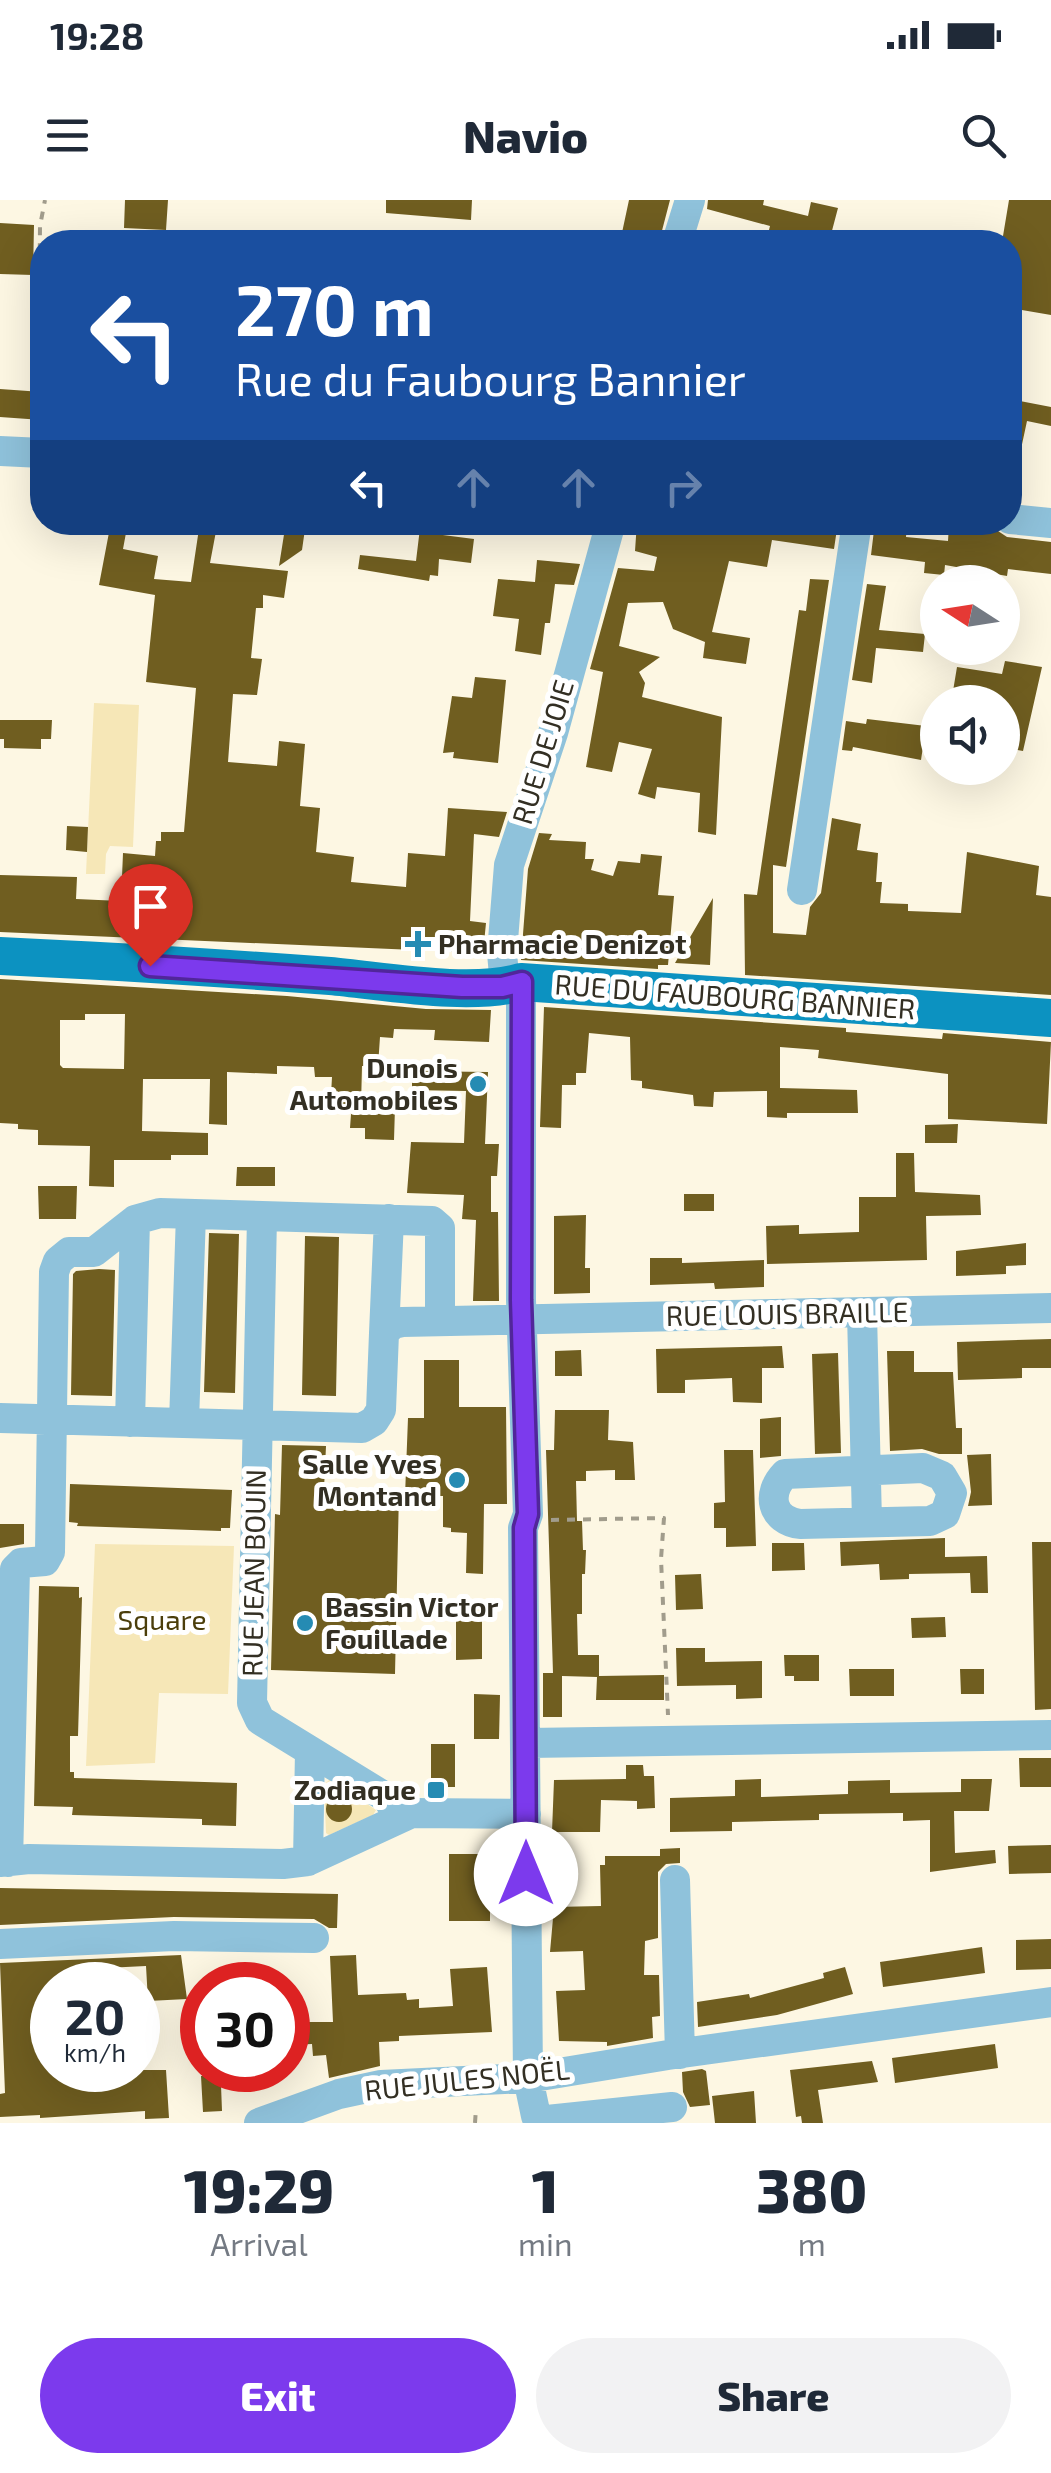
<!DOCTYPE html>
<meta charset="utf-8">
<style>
:root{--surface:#fff;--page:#f2f2f3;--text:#1f2937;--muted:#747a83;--accent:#7c3aed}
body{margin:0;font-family:"Exo 2",sans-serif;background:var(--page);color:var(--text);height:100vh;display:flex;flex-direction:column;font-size:38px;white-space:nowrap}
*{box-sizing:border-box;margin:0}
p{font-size:32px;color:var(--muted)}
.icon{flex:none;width:55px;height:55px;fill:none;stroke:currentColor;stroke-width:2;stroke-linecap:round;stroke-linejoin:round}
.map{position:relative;height:1923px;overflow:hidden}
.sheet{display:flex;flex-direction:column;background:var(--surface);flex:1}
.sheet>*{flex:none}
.guide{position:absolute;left:30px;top:30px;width:992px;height:305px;border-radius:40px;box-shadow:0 10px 40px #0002;background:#1a4fa0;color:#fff;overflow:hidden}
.needle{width:65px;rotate:282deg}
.fabs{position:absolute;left:920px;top:365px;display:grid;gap:20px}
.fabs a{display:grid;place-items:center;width:100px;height:100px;border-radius:50%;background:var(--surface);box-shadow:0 10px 40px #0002;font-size:50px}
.speed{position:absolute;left:30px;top:1762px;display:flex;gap:20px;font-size:50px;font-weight:700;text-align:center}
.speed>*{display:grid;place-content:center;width:130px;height:130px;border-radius:50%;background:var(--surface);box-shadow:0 10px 40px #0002;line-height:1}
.speed small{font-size:25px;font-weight:400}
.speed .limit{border:15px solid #d22;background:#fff;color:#111}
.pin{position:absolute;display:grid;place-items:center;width:85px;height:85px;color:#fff;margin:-102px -42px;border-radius:50% 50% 50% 0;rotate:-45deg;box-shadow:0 0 10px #0007}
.pin .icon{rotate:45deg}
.me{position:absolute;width:110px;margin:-55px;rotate:0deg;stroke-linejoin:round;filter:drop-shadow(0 0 8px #0008)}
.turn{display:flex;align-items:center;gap:35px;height:210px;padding:0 40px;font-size:45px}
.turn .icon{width:130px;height:130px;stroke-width:2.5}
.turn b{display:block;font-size:70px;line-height:85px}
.lanes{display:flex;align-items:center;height:95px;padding:0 40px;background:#0003;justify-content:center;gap:50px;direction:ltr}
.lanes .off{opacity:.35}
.eta{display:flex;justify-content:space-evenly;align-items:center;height:170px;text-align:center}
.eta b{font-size:60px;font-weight:800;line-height:70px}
.primary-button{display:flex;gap:20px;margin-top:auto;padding:20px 40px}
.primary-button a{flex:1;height:115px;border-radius:60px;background:var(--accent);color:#fff;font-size:40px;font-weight:800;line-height:115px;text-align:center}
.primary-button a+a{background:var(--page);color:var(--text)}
.status{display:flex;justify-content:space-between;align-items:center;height:70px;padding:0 50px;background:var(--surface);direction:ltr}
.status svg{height:28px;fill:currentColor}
header{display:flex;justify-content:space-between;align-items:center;height:130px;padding:0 40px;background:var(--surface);font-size:45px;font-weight:800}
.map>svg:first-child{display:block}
.green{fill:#f6e7b7}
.building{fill:#705e20;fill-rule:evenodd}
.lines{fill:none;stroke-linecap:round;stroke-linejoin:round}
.path{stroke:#a19c8c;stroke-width:4;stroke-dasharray:8 8;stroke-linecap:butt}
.minor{stroke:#8fc2db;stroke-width:30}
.major{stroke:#0c92c1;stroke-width:38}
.route-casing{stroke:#51269a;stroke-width:25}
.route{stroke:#7c3aed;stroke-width:18}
.poi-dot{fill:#258bb3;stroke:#fff;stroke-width:4}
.labels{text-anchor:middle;stroke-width:10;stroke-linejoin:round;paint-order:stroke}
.street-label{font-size:28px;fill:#332f23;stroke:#fff}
.poi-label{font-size:28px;font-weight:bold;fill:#332f23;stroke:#fff;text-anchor:end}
.park-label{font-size:28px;fill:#4b3e0b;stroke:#fff}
</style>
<div class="status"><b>19:28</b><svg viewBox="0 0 49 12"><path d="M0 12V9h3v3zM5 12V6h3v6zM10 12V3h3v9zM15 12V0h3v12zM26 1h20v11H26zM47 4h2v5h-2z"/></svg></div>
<header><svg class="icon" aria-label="menu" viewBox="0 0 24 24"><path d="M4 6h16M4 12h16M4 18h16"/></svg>Navio<svg class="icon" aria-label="search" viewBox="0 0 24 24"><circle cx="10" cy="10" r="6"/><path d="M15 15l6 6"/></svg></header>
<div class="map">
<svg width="1051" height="1923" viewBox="0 0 1051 1923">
<rect width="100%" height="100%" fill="#fdf7e3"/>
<path class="green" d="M94 503 139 505 133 647 110 646 106 654 105 674H86Z
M95 1344 234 1346 228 1494 159 1493 155 1563 86 1566Z
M330 1579 376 1610 373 1615 329 1635 326 1633 324 1585Z"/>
<path class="building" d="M125 0H168L166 30 124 28Z
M386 0H472L471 20 386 13Z
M629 0H670L659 42H620Z
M708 0H764L763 5 808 16 811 2 838 8 829 42H766L770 26 707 9Z
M1009 0H1051V115L1010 108V42H1002Z
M0 23 34 25 33 75 0 74Z
M0 189 42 192V220L0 217Z
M1010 199 1051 207V226L1027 221 1018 263 1010 262Z
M111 322H128L123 349 158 356 154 379 191 382 200 322 217 326 210 363 288 371 284 398 263 395V408H256L251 458 262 459 257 495 233 494 228 562 277 566 279 541 305 544 300 606 320 608 316 652 354 657 351 682 406 687 408 653 445 656 448 608 507 612 499 637 474 634 470 721 486 723 483 753 0 732V675L77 677 76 699 121 701 123 653 155 656 156 641H161V632H184L196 488 146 482 155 395 99 385Z
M286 322H306L302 350 279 366Z
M637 322H838L834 349 772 340 767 367 729 361 712 432 750 438 746 464 703 458 705 442 673 429 663 402 628 403 619 446 660 457 639 472 645 483 642 497 722 517 716 635 698 632 700 593 657 587 655 599 638 594 652 549 619 542 612 572 586 567 603 472 590 469 618 368 654 371 657 357 635 351Z
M875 322H907L906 337 948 341 949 325 995 329 1007 337 1051 342V374L1008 369 1007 376 945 365 944 375 924 373 925 362 871 355Z
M420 328 436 330 435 334 474 339 471 363 439 359 438 376 430 375 429 381 358 369 360 355 416 361Z
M537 360 580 364 574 385 555 384 550 423H545L541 455 515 451 519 419 493 416 498 379 535 382Z
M810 379 829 380 786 667 773 665V733L806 735 810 707 821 693 832 618 861 624 857 650 878 653 876 682H882L880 703 908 704V711L961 713 967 652 1039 666 1036 695 1051 697V795L745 775 744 694 757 695 799 410 806 411Z
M867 384 886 386 879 430 925 434 923 452 876 448 872 483 852 480Z
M1005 461 1042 467 1023 551 1002 547V502L952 497 957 467 1002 474Z
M475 477 506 480 498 563 453 558 454 552 443 553 452 496 472 498Z
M867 519 926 526 921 560 853 547 852 551 842 550 846 521 866 524Z
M0 520H52L51 539H41V549L4 548V539H0Z
M67 626 88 627 87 652 66 650Z
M539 633 552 634 549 640 586 642 585 659H594L591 670 613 676 618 661 640 663 641 654 662 656 658 695 674 696 668 765H658V769L521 760 528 669Z
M713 698 710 765 675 763Z
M0 779 287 796 426 809 491 810 489 842 434 840 435 830 394 829 393 838 380 837 378 866H362L361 906 395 907 394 940 365 939V928H350L351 914 330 913 332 877H315L314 867 277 866V874L227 872V925L209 924 210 879H143L142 931 208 933V955H171V960H114V987L89 986 90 946 38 945V930L18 929V924L0 923ZM85 814H125L124 869 63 868 60 865V820H85Z
M544 807 846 828V832L942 839 943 833 1051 842 1047 924 948 919V874L818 858 819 850 780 847V888L857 890 858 913H787V918L767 917V891L714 892 713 907 694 906 693 895 642 888V881L631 880 630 837 589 833 586 873H576V885H562L561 928 540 927Z
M412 871 488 872 485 944H499L497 976H491V1012H498L499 1101H473L476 1020 462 1019 464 995 407 993 411 942 464 943 466 891 412 890Z
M958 924 957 943H925V925Z
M896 953H914L915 992 980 995 981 1015 926 1016 927 1060 767 1064 766 1026 799 1025V1034L859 1032V997H896Z
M237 967H275V986H236Z
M38 986H77L76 1019H39Z
M684 994H714V1011H684Z
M586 1015 585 1068H590V1093L554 1094V1016Z
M209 1033 239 1034 235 1193 204 1192Z
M305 1036 339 1037 336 1196 302 1195Z
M1026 1043V1065L1006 1066V1074L956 1076V1051Z
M650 1058H682V1063L764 1060V1087L715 1089 714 1083 650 1085Z
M99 1069 115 1070 112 1196 71 1195 73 1074 76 1071Z
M1051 1139V1168H1022V1178L958 1180 957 1142Z
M782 1146 784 1168H762V1203L733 1202 732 1178 685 1180V1193H657L656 1149Z
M581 1150 582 1176H555V1151Z
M887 1151H914V1172H953L956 1228H962V1254H939L922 1249 890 1251Z
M838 1153 841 1253 815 1254 812 1154Z
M424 1160H459V1207H506L507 1304H484L483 1374 466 1373 467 1333 451 1332V1328L443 1327V1296H405L408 1218H424Z
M555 1210H609L608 1240 633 1242 635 1280H615V1270L586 1271V1281H576L577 1321H582L583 1350H586L585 1374H582V1414H577L578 1455H599V1476L664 1475V1500H596L597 1477 562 1476V1517H543V1473H553L546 1250H554Z
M781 1217V1256L760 1258V1219Z
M282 1245 326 1246 324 1289 399 1291 395 1474 271 1470 275 1314 280 1315Z
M724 1250H753L756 1346 726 1347V1328H714V1303L725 1302Z
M991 1254 992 1305 968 1306 971 1292 967 1255Z
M70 1284 232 1290 230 1328H221V1331L77 1326 78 1323 69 1322Z
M0 1324H24V1344L0 1348Z
M945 1338V1357L987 1356 988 1393H971L970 1373 909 1374V1379L880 1380 879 1364 841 1366 840 1342Z
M1032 1342H1051V1509L1035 1510Z
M772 1343H804L805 1370 772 1371Z
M701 1374 703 1409 676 1410 675 1375Z
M39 1386 79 1387V1398L82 1397 78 1536H70V1572H74V1578L237 1583 236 1626 202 1625V1619L72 1615 73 1607 34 1606Z
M482 1413V1459L456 1460V1414Z
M945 1417 946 1437 912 1438 911 1418Z
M676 1448H705V1462L762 1461V1498L736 1499V1485L677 1486Z
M784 1455H819V1481H794V1476H785Z
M849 1469H894V1496H850Z
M960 1469H984V1494H961Z
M474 1494 500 1495 499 1539H474Z
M431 1544H455V1587H431Z
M1019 1558H1051V1587H1020Z
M626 1565H643L644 1576H654L655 1608 637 1609V1601L601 1600 600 1632H552L554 1580 626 1579Z
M761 1579V1597L848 1594V1581L890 1580V1593L961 1592V1579H992L989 1611H954L955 1653 995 1650 996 1663 930 1672V1620L903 1621V1613L819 1614V1620L732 1622V1631L670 1632V1598L735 1596V1580Z
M326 1609a13 13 0 1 1 26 0a13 13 0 1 1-26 0Z
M1051 1645V1673L1009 1674 1008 1646Z
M680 1648V1663L666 1664 658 1672V1738L645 1741 644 1775H659L660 1816 652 1817 653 1838 607 1846V1842L559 1841 556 1791 585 1790 583 1751 550 1752 554 1707 601 1706 600 1665H605V1656H660V1649Z
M449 1654H490V1721H449Z
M0 1688 338 1694 337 1728H329L314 1719 174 1717 0 1725Z
M1051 1739V1769L1016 1770V1740Z
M982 1747 985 1773 883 1787 880 1762Z
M181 1755 187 1799 148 1801 146 1766 85 1769 86 1785H52V1875L92 1870H166L169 1918 145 1919V1911L40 1918V1915L0 1917V1894L5 1893 0 1763Z
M356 1755 358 1795 406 1793 407 1800 419 1799V1808L453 1806 450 1769 487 1767 492 1832 399 1836V1841L379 1842 380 1866 329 1878 326 1855 313 1856 312 1844 288 1845V1822H333L330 1756Z
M845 1767 853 1794 777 1815 698 1827 697 1802 749 1794 750 1798 824 1778 823 1773Z
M995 1844 998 1868 895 1883 892 1858Z
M872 1861 878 1882 818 1890 823 1923H802L801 1916 796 1917 790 1870Z
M702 1869 706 1871 710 1905 690 1907 683 1892 682 1872Z
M201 1876H217L218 1886 221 1885 222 1911 203 1912Z
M754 1891 756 1923H715L712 1896Z"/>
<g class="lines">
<path class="path" d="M32 227 39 141 40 26 45 0
M551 1320 664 1318 661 1359 668 1515
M475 1923 476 1908"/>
<path class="minor" d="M677 42 690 0
M0 251 42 253
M1010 319 1051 323
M802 690 857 322
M521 782V1100L528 1314 523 1328 528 1878 536 1916 547 1920 672 1907
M505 786 502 753 509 665 553 533 611 322
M262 1017 252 1503 260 1520 387 1598 399 1617
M862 1113 867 1322
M384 1133 389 1019
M0 1218 362 1228 374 1221 381 1210 384 1133 393 1124 402 1122 1051 1108
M130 1222 135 1020
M184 1223 191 1014
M923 1268 942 1276 952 1293 945 1314 930 1321 800 1324C771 1320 766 1294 785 1274Z
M528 1543 1051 1535
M308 1661 310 1551
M0 1662 29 1659 283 1664 308 1661 412 1613 526 1614
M8 1662 15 1369 21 1363 45 1361 50 1352 54 1072 58 1061 69 1052H94L135 1020 160 1013 432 1021 440 1028V1121
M675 1680 680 1854
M0 1744 174 1736 314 1738
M259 1923 339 1894 381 1885 528 1878 668 1855 1051 1802"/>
<path class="major" d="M0 756C110 761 220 768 330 776 385 781 470 797 521 782L1051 818"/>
</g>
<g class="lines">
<defs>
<path id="route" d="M150 766 462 787H502L522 782 521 1100 528 1314 524 1328 526 1674"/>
</defs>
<use href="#route" class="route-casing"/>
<use href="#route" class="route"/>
</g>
<g class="poi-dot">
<path d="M413 729h10v10h10v10h-10v10h-10v-10h-10v-10h10z"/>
<circle cx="478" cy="884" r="10"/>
<circle cx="457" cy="1280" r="10"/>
<circle cx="305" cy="1423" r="10"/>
<rect x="426" y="1580" width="20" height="20" rx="5"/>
</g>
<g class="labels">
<g class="street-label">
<text transform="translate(543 552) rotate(-73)" y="10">RUE DE JOIE</text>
<text transform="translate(735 797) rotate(4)" y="10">RUE DU FAUBOURG BANNIER</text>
<text transform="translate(787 1114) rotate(-1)" y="10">RUE LOUIS BRAILLE</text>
<text transform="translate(254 1373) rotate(-89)" y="10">RUE JEAN BOUIN</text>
<text transform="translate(467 1880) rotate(-6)" y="10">RUE JULES NOËL</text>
</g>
<g class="poi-label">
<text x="438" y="754" text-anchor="start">Pharmacie Denizot</text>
<text x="458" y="878">Dunois<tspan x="458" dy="32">Automobiles</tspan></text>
<text x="437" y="1274">Salle Yves<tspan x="437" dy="32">Montand</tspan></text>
<text x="325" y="1417" text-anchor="start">Bassin Victor<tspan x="325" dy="32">Fouillade</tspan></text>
<text x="416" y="1600">Zodiaque</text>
</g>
<g class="park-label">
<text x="162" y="1430">Square</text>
</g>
</g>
</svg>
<div class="fabs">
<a><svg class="needle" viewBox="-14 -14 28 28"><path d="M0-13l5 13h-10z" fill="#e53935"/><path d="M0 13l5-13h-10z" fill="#747a83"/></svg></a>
<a><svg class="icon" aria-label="sound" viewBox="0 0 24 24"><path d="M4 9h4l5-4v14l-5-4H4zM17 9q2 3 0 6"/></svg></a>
</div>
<div class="speed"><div>20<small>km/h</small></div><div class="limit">30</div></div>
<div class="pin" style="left:150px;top:766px;background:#d93025"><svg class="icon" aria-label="arrive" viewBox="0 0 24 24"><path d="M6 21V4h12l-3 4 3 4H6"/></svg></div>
<svg class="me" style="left:526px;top:1674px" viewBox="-20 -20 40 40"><circle r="19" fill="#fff"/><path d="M0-13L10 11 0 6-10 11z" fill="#7c3aed"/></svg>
<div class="guide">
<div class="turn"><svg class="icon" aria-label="left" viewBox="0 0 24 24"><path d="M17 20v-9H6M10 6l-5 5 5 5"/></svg><div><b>270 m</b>Rue du Faubourg Bannier</div></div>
<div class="lanes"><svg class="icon" aria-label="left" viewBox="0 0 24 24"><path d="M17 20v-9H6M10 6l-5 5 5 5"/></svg><svg class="icon off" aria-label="ahead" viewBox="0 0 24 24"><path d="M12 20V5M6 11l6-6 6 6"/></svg><svg class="icon off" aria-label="ahead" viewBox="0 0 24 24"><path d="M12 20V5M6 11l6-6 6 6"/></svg><svg class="icon off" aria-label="right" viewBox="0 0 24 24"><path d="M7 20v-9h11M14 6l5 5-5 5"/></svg></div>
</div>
</div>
<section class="sheet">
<div class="eta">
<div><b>19:29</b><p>Arrival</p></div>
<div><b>1</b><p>min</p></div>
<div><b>380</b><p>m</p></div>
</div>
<div class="primary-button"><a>Exit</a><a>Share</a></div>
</section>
